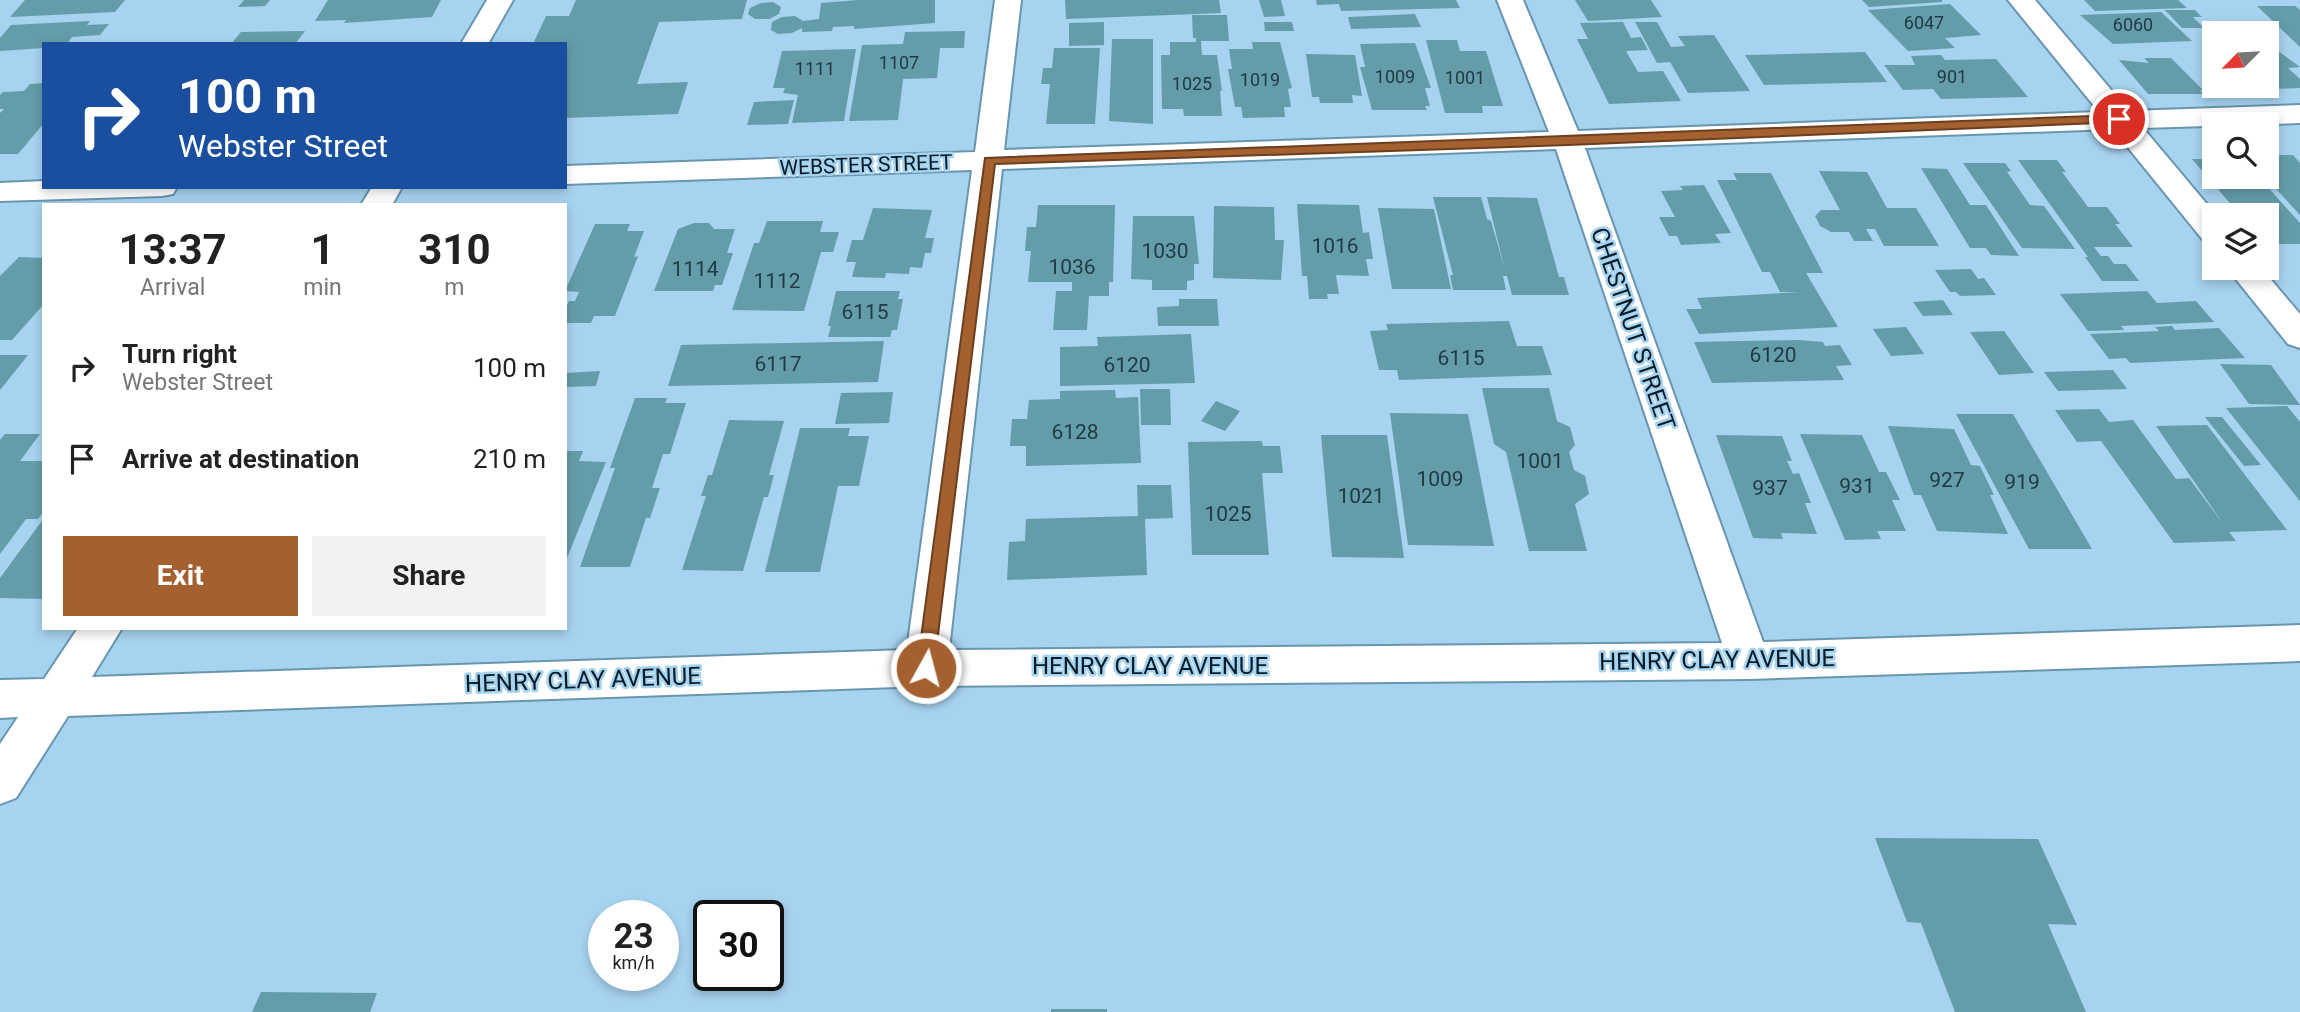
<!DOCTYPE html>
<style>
:root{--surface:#fff;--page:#f2f2f2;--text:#222;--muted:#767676;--accent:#a4612f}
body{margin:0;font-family:Roboto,sans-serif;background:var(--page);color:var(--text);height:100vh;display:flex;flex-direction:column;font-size:26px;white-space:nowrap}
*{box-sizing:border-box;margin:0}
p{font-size:23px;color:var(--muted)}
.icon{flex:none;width:38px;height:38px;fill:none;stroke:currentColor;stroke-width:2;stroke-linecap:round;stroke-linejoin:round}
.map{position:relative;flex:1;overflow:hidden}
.sheet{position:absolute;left:42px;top:203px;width:525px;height:427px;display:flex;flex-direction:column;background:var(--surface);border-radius:0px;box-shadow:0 4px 10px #0003}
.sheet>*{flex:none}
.hud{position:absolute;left:42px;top:42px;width:525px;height:147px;border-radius:0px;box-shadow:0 4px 10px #0003;background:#1a4fa0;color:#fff;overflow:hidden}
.needle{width:46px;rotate:246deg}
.controls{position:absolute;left:2202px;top:21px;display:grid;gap:14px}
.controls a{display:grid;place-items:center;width:77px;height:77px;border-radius:0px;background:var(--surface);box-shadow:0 4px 10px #0003;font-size:35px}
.speed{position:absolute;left:588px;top:900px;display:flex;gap:14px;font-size:35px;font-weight:700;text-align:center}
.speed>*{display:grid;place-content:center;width:91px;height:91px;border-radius:50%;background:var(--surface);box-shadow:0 4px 10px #0003;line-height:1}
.speed small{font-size:18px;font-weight:400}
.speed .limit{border:4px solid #111;border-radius:10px;background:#fff;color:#111}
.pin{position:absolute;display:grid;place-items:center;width:60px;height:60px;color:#fff;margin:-30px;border:4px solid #fff;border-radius:50%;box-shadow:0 2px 7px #0007}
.me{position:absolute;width:77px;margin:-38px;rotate:7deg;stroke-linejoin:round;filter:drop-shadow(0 0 5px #0008)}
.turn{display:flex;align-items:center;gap:24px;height:147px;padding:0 21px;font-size:32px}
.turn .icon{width:91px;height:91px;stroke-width:2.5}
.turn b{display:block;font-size:49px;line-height:60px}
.eta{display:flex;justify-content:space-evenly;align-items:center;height:119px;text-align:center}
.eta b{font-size:42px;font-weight:700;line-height:49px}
.cta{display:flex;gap:14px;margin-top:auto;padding:14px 21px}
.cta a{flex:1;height:80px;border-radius:0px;background:var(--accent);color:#fff;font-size:28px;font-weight:700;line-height:80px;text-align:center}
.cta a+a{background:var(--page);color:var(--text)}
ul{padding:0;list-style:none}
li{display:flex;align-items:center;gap:21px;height:91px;padding:0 21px}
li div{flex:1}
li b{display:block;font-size:26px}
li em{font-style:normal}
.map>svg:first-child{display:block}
.building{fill:#659ca9}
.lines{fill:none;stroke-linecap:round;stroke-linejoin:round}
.minor-casing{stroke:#6995af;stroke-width:4}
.minor{fill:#fff;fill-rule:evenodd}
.route{fill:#a4612f;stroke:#6b3f1f;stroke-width:2}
.labels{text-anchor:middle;stroke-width:5;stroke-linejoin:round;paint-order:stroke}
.far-number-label{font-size:18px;fill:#203b46}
.far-street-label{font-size:21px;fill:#091b25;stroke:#a6d3ef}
.number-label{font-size:21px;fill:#203b46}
.street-label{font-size:24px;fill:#091b25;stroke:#a6d3ef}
</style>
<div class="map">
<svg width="2300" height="1012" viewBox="0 0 2300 1012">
<rect width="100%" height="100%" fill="#a6d3ef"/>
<path class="building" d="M25 0H125L115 12 10 17Z
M244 0H270L265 6 238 7Z
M328 0H441L432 17 344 23 346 20 315 21Z
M576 0H747L742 19 659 22 637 84 688 82 678 114 565 118V44H533L546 16H569Z
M858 0H935V23L854 29V26L833 27 832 31 802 32V28L792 33 778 34 771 30 772 22 782 17 795 16 803 21 819 19 821 3Z
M1065 0H1219L1221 13 1066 19Z
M1259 0H1281L1285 16 1264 17Z
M1316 0H1456L1460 8 1341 11 1339 4 1317 5Z
M1575 0H1651L1662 17 1588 21Z
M1862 0H1942V2L1869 7Z
M2084 0H2178L2187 8 2095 11Z
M773 2 781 7 779 14 769 19H755L748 14 750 8 761 3Z
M1950 4 1981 35 1945 38 1955 48 1908 51 1868 10Z
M2257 6H2295L2300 10V47Z
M2165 10H2195L2202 17H2193L2204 28H2182Z
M2161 12 2192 41 2113 44 2080 15Z
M1415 14 1421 27 1351 29 1348 17Z
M1192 15H1227L1229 41H1201L1202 55H1217L1222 91H1220L1222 116H1184L1183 109H1162L1161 55H1170V42H1196V38H1193Z
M90 21 87 25 109 24 100 35 72 37 67 44H44V48L0 51V38L11 25Z
M1104 22V45L1069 46V23Z
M1264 22H1292L1294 31H1265Z
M1623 22 1631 38 1641 37 1648 50 1626 51 1638 72 1663 71 1681 101 1609 104 1577 39H1588L1580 23Z
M1635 22H1657L1671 47 1685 46 1678 36 1714 35 1750 91 1688 93 1670 62 1657 63Z
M2246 24 2256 33H2214L2205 25Z
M305 31 295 44H231L241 32Z
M965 31 964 48H940L937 78 903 79 898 120 849 121 862 45 903 44 905 32Z
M1112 39H1153V124L1109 121Z
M1426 40H1457L1460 51H1486L1503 106H1482L1483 113H1445Z
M1252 42H1280L1292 88 1288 89 1291 107H1284L1285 117 1243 118 1241 107H1235L1228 69H1232L1229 49H1253Z
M2266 42 2300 67 2288 68 2300 79V88L2274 89 2266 81Z
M1415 43 1431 88H1425L1430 106H1425L1427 110H1372L1360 67H1365L1360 44Z
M1054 48H1100L1095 124H1046L1050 84H1041L1043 68H1052Z
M856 49 844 121 792 123 798 95 783 93 785 88H773L782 51Z
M1865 52 1887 82 1764 85 1745 55Z
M1306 54 1355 55 1362 96 1352 95 1353 103H1320L1319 97H1312Z
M1941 55 1945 60 1996 59 2028 97 1941 99 1933 89 1903 90 1884 65H1915L1911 56Z
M2144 58H2171L2203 90H2200L2203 94H2148L2119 60 2149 63Z
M44 83V123L18 154H0V113L4 109H0V95L3 92 24 91 30 84Z
M794 100 788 124 747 125 754 102Z
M2266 155H2293L2300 163V215L2266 178Z
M2192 159H2214V177H2245L2251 184H2265L2300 223V244H2266V215H2240Z
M2018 160H2057L2066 172H2062L2088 207H2107L2120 224H2115L2133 247H2094L2101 256H2108L2114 264H2126L2139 281H2102L2085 257H2088Z
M1963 163H2005L2011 171 2007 172 2030 205 2044 206 2075 249 2022 248Z
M1921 168 1947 169 1970 205H1986L2019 256 1991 255 1986 248H1970Z
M1819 171 1867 172 1887 208H1916L1939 246H1884L1875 229H1866L1873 241H1854L1849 232H1831L1820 226 1815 216 1821 210H1840Z
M1733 173H1771L1823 273H1806L1838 327 1699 334 1686 309H1702L1697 298 1801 292H1780L1770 272H1762L1717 180H1737Z
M1704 185 1731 233 1715 234 1721 243 1681 245 1677 236H1669L1659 217H1675L1661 191 1683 190 1680 186Z
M1433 197H1481L1487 219 1491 221 1505 270 1487 197 1537 198 1559 277H1564L1569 295H1512L1507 276H1503L1506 290H1453L1450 275H1453Z
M1297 204 1359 205 1363 233 1369 232 1373 259H1366L1369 276 1336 275 1339 294H1327L1328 299H1309L1307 276H1302Z
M1038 205H1115L1113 282H1109V296H1089L1087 330H1053L1056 291H1072V282H1028L1031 251H1025L1027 227H1036Z
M1214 206 1274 207 1275 240H1284L1281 280 1213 278Z
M873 208 932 210 925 238H934L931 253H925L922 268 910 267 909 274 886 273 885 278 852 277 856 262H846L852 240H863Z
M1378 208 1434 209 1451 289H1392Z
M1133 216H1194L1199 264H1194V280L1187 281V290H1152V280L1131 279Z
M767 221H823L820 232H839L833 252H821L804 311 732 310 754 243H759Z
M694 223H709L714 229H735L727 253H733L722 285H715L713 291H654L678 229Z
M595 224H630L627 231H644L634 257 638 256 615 316H594L591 323H565V310L569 301H575L579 292 565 291Z
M19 257 44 258V304L12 340H0V276Z
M1971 269 1978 279 1984 278 1996 295 1960 296 1956 292H1950L1935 270Z
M836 291H900L898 299H903L897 330H892L890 337H828L831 326H828Z
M2147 291 2157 303 2196 301 2214 322 2121 326 2124 330 2088 331 2060 294Z
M1179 299H1217L1219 326H1158L1157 307 1179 306Z
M1943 300 1953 315 1923 316 1913 302Z
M1509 321 1517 346H1542L1552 375 1399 380 1397 370H1379L1370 331 1388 330 1386 324Z
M2172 326 2175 330 2219 328 2245 358 2130 363 2126 358 2109 359 2090 334 2159 331 2155 327Z
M1906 327 1924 354 1891 356 1873 329Z
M2004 331 2034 373 1999 375 1970 332Z
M1191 334 1195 383 1060 386V347L1098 346 1097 337Z
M1799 340 1823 342 1825 346 1840 345 1852 365 1836 366 1844 380 1712 383 1694 342Z
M884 341 878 382 668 386 681 345Z
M0 355H28L0 390Z
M2220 364 2271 365 2300 405 2249 404Z
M2113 370 2127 389 2058 391 2044 372Z
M600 371 596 386 565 387V373Z
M1482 388H1549L1557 421 1570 427 1575 445 1569 452 1574 470 1585 476 1589 494 1575 504 1587 551H1529L1506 452 1494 444Z
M1140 389H1170L1171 425H1141Z
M1115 390 1116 398 1138 397 1141 463 1026 466V446H1010L1012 419H1027L1029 400 1060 399V391Z
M893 392 889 423 835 424 841 393Z
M635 398H667L665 403H686L670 454H663L652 488H660L650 518H646L630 567H580L615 468H610Z
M1216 401 1240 411 1225 431 1201 421Z
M2287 406 2300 422V501L2226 408Z
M2099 409 2109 422 2133 420 2176 479 2189 478 2224 525 2156 426 2207 425 2287 530 2229 532 2236 541 2174 543 2101 441 2077 442 2055 410Z
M1390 413 1468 414 1494 546 1408 545Z
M1956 414H2013L2092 549H2029Z
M2205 417H2222L2261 465 2244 466Z
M729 420 784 421 769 475H774L768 497H764L743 571 682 570 706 496H701L708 475H712Z
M1888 426 1954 429 1971 465 1980 466 1994 495H1990L2008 534 1937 531 1921 495H1914Z
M800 428H850L848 436H869L859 486H838L820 572H765Z
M5 434H40L20 461H44V511L38 519H26L0 554V440Z
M1800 434 1862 435 1879 472H1886L1900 500H1892L1906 531H1877L1881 539 1845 540Z
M1321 435H1387L1404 558 1332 557Z
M1716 435 1782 436 1792 461H1787L1793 474 1799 473 1811 503H1805L1817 534 1781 533 1783 539 1753 538Z
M1262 441 1263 446H1280L1283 473H1262L1269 555H1192L1188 442Z
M565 451H583L579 461 606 462 565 563Z
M1137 485H1171L1173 518 1145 519 1147 575 1007 580 1009 542 1025 541 1026 519 1138 516Z
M44 518V599L0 598V578Z
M1875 838 2038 839 2077 925 2048 924 2086 1012H1955L1921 923 1907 922Z
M261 992 377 993 370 1012H252Z
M1051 1009H1107V1012H1051Z"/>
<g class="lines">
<defs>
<path id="minor" d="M487 0H513L488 44H461Z
M995 0H1021L1004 150 1549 132 1497 0H1523L1578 131 2099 112 2008 0H2035L2129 111 2300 105V123L2143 128 2216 215H2214V243L2203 240 2113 129 1585 148 1763 642 2300 625V661L1749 679 926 686 68 716 16 798 0 804V744L18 717 0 718V680L44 679 78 628H122L92 677 907 650 972 170 565 184V166L975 152ZM1556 149 1722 643 949 650 1002 169Z
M44 181V187H177L173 194 162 196 0 201V183Z
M372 187H402L392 205H361Z
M2227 268H2261L2300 314V348L2288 344Z"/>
</defs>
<use href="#minor" class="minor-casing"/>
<use href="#minor" class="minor"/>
</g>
<path class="route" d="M2119 115 2125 119 2123 122 1568 145 995 164 934 668 932 673 926 676 919 673 917 668 985 158Z"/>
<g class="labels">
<g class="far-number-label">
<text x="1924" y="29">6047</text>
<text x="2133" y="31">6060</text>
<text x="899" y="69">1107</text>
<text x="815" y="75">1111</text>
<text x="1395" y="83">1009</text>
<text x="1952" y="83">901</text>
<text x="1465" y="84">1001</text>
<text x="1260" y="86">1019</text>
<text x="1192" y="90">1025</text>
</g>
<g class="far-street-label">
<text transform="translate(866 165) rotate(-2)" y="7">WEBSTER STREET</text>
</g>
<g class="number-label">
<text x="1335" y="253">1016</text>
<text x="1165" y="258">1030</text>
<text x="1072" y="274">1036</text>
<text x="695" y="276">1114</text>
<text x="777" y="288">1112</text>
<text x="865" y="319">6115</text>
<text x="1773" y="362">6120</text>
<text x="1461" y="365">6115</text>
<text x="778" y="371">6117</text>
<text x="1127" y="372">6120</text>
<text x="1075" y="439">6128</text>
<text x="1540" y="468">1001</text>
<text x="1440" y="486">1009</text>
<text x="1947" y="487">927</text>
<text x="2022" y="489">919</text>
<text x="1857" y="493">931</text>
<text x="1770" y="495">937</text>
<text x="1361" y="503">1021</text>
<text x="1228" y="521">1025</text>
</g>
<g class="street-label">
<text transform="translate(1633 329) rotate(71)" y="8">CHESTNUT STREET</text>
<text transform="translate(1717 660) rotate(-1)" y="8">HENRY CLAY AVENUE</text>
<text x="1150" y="674">HENRY CLAY AVENUE</text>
<text transform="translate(583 680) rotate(-2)" y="8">HENRY CLAY AVENUE</text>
</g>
</g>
</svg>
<div class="controls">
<a><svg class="needle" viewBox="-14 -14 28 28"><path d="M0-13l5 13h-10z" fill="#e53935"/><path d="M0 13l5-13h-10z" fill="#767676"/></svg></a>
<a><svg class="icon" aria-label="search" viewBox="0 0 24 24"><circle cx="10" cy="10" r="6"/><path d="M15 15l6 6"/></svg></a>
<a><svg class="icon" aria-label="layers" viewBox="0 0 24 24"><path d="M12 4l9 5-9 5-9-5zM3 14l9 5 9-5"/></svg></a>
</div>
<div class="speed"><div>23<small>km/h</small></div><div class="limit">30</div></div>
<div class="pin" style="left:2119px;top:119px;background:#d93025"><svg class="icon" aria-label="arrive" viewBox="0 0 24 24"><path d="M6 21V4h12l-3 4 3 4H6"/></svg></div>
<svg class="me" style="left:926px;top:668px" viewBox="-20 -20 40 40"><circle r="17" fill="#a4612f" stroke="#fff" stroke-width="3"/><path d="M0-11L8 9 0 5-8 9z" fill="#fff"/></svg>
<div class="hud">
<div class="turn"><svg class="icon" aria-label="right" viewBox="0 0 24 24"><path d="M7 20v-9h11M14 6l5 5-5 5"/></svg><div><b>100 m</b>Webster Street</div></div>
</div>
<section class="sheet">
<div class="eta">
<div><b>13:37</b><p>Arrival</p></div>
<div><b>1</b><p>min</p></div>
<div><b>310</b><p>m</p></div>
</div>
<ul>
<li><svg class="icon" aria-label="right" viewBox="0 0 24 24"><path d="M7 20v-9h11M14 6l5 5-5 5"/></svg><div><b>Turn right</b><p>Webster Street</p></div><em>100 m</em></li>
<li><svg class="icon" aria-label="arrive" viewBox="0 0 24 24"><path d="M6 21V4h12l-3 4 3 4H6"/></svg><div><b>Arrive at destination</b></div><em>210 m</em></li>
</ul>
<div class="cta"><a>Exit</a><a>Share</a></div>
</section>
</div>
